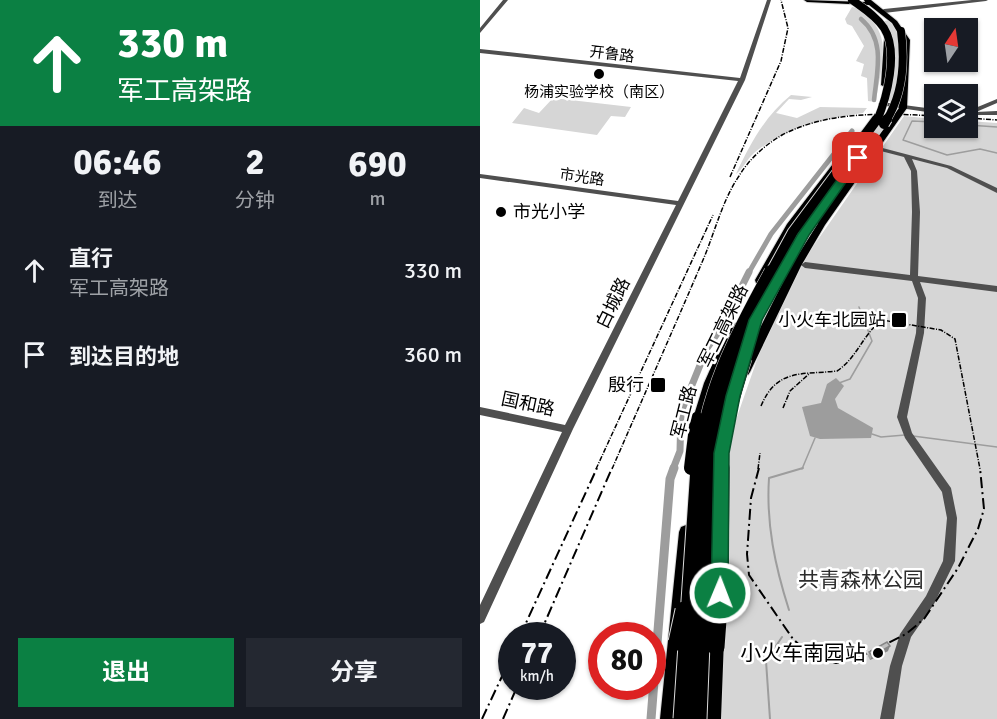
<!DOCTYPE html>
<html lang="zh">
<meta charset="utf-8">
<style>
:root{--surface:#171b24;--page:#242831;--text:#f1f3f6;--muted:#9ea1a6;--accent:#0b8043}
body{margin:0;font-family:Signika,"Noto Sans SC",sans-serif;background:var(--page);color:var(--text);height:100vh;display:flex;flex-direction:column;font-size:22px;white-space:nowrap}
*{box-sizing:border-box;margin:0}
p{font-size:20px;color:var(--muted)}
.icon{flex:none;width:33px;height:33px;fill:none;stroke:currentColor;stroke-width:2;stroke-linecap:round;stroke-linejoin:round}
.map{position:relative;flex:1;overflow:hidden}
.details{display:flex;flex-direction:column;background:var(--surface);width:480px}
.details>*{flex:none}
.banner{background:#0b8043;color:#fff;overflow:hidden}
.needle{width:39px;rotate:13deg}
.fabs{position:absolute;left:444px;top:18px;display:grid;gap:12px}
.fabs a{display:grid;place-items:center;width:54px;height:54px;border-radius:0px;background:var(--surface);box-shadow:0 2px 4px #0004;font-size:30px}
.speed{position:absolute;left:18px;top:622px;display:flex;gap:12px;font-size:30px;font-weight:700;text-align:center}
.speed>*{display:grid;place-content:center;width:78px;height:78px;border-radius:50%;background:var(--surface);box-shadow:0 2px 4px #0004;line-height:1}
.speed small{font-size:15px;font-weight:400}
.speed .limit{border:9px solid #d22;background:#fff;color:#111}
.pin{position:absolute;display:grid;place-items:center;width:51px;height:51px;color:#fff;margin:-26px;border-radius:12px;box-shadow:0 3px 9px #0006}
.me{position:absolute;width:66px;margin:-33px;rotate:1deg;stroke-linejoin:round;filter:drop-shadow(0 0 4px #0008)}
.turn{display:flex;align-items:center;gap:21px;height:126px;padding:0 18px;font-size:27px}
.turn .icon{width:78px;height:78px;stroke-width:2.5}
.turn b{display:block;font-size:42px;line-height:51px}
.eta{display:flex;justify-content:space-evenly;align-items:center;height:102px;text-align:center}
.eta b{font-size:36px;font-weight:700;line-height:42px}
.primary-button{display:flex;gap:12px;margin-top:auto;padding:12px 18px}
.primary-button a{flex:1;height:69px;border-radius:0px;background:var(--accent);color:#fff;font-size:24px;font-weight:700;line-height:69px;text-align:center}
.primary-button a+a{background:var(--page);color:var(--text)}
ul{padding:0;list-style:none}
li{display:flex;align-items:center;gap:18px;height:84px;padding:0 18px}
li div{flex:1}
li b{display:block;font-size:22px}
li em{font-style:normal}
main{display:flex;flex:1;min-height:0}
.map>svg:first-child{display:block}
.green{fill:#d6d6d6}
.water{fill:#9d9d9d}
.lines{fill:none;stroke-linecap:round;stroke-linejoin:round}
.stream-far1{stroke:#9d9d9d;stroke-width:1.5}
.stream{stroke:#9d9d9d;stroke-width:2}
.canal-far3{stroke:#9d9d9d;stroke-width:4.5}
.canal-far2{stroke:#9d9d9d;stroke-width:5}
.canal-far1{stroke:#9d9d9d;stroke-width:7}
.canal{stroke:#9d9d9d;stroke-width:9}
.major-casing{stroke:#dbdbdb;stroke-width:2}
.minor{fill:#4f4f4f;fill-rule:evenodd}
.major{fill:#000;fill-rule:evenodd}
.rail-far1{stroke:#000;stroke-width:1.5;stroke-dasharray:5 1.5 1 1.5;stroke-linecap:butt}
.rail{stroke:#000;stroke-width:2;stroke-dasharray:11 4 2 4;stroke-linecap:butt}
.highway-bridge-far3-casing{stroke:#dbdbdb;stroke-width:9;stroke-linecap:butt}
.highway-bridge-far2-casing{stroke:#dbdbdb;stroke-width:12;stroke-linecap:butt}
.highway-bridge-far1-casing{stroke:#dbdbdb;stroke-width:15;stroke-linecap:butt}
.highway-bridge-casing{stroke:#dbdbdb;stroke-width:19;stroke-linecap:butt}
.highway-bridge-far3{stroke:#000;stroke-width:8}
.highway-bridge-far2{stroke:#000;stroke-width:10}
.highway-bridge-far1{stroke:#000;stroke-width:14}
.highway-bridge{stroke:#000;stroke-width:17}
.wall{fill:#a4a4a4}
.shaded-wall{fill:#868686}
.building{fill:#bfbfbf;stroke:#868686;stroke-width:1.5}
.route{fill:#0b8043;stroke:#07532c;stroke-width:1.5}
.poi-dot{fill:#000;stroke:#fff;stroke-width:2}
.labels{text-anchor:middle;stroke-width:5;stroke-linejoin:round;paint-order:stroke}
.far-street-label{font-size:15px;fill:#000;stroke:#fff}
.far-poi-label{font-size:15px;fill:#000;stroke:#fff}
.poi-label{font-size:18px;fill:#000;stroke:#fff;text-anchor:end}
.street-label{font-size:18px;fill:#000;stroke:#fff}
.near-park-label{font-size:21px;fill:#2d2d2d;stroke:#fff}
.near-poi-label{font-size:21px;fill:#000;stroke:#fff;text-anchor:end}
</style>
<main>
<section class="details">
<div class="banner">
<div class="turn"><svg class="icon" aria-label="ahead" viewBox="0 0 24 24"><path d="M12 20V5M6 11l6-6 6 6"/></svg><div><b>330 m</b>军工高架路</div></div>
</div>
<div class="eta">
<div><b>06:46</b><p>到达</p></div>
<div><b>2</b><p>分钟</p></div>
<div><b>690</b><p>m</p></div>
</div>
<ul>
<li><svg class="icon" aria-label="ahead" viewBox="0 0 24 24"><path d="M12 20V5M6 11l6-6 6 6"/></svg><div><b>直行</b><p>军工高架路</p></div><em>330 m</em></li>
<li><svg class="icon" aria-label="arrive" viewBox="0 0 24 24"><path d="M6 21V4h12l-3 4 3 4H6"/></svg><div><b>到达目的地</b></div><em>360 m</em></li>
</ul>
<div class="primary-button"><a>退出</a><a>分享</a></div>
</section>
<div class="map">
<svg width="517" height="719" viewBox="0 0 517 719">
<rect width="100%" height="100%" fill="#fff"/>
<path class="green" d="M372 7C379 8 383 12 388 17 414 39 399 72 396 102L388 101 387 78 381 76 384 64 376 61 384 46 372 26 367 24 365 19Z
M411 20 419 31 422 90 411 103 408 100 413 43 412 34 404 21Z
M311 95 332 97 321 100 309 99 296 113 317 118 340 107 387 108 383 113C344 119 306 127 274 153 267 159 263 169 256 174 270 144 285 116 311 95Z
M73 98 151 107 145 117 131 116 117 135 32 123 44 108 59 113Z
M415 115 320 253 315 232 401 116Z
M424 116 454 119V128H488V121L517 123V719H241L246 541 244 454 279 354 323 261Z"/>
<path class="water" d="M356 378 364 386 355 399 358 408 393 428 391 438 340 439 330 436 322 407 341 403 347 384Z"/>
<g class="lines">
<path class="stream-far1" d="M454 122 432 121 423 140 467 155 500 149 517 153
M488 125 517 127
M359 383 370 379 392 341 379 307
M392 434 401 437 425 435
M433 436 517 447
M322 469 335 438"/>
<path class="stream" d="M309 610C295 566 286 524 289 478L323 468
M290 719 286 661 302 637"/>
<path class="canal-far3" d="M381 19C406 40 397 71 394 100"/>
<path class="canal-far2" d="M268 274 291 234 372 131"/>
<path class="canal-far1" d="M193 469 200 451 201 412 227 348 241 328 269 272"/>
<path class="canal" d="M171 719 190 479 194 468"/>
<defs>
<path id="major" d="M324 0 385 2 384 0H391L417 21 430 40 427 108 345 225 321 266 270 372 268 375H260L258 372 311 266 335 224 419 108 422 40 412 23 389 5 327 2Z
M404 40 411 42 409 85 405 87 401 85Z
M362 155 366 158 315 227 284 283H276L275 280 307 224 359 156Z
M255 323 261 327 236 383 224 428 222 432 217 433 212 432 210 428 224 383 249 327Z
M206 525 211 527 213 532 198 719H180L199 532 201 527Z
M236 631 242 633 244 639 241 719H223L228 639 230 633Z"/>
</defs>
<use href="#major" class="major-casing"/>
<path class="minor" d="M23 0H28L0 33V28Z
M287 0H291L265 80 93 429 4 622 0 624V605L82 432 0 415V407L85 425 196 205 0 178V174L198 201 258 81 0 53V49L260 78Z
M492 0H508L506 1 404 13 401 11 404 9Z
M517 99V103L496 112 517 111V115H488V111Z
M401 102 454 109V113L399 105 398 104Z
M395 146 471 166 517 188V193L467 168 432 159 437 171 440 212 438 276 517 286V292L440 282 446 298 444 333 427 417 432 433 471 488 477 518 475 561 454 604 431 637 422 666 414 719H400L410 666 420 634 446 596 463 561 467 518 462 492 425 438 417 417 436 333 438 298 432 281 325 268 321 265 325 262 430 275 432 212 431 171 424 157 393 149 392 148Z"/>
<use href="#major" class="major"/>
<path class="rail-far1" d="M488 118 517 120
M250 177 301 61 308 28 301 0
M281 406C297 368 322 375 357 371 377 358 383 334 402 320L461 330 475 339 500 469
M303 408 310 391 329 374
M116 469 233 215
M132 469C162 400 193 330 223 260 235 232 242 201 259 176 269 159 285 145 302 135 348 111 404 113 454 116
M278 469 280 453"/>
<path class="rail" d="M279 468 271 498 267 554 269 575 313 639 330 655 356 663 384 655 426 634 444 619 478 568 498 529 504 509 500 468
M40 636 117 468
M59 636 132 468
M2 719 32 655
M23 719 37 687"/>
<defs>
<path id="highway-bridge-far3" d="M372 0C383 8 396 16 404 28 419 52 407 97 397 121
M406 121C423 94 425 61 421 31"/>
<path id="highway-bridge-far2" d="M404 124 407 119
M290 274 313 232 397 119
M299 274 333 220"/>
<path id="highway-bridge-far1" d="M211 468 217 419
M219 469C224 397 256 335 291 272
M228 469C235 398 265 334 300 272
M241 469C241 432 254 394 265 358"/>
<path id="highway-bridge" d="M197 642 204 610
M236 647 240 593 241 468
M202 719 219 468
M218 719 228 468"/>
</defs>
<use href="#highway-bridge-far3" class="highway-bridge-far3-casing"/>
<use href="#highway-bridge-far2" class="highway-bridge-far2-casing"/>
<use href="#highway-bridge-far1" class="highway-bridge-far1-casing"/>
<use href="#highway-bridge" class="highway-bridge-casing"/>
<use href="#highway-bridge-far3" class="highway-bridge-far3"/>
<use href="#highway-bridge-far2" class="highway-bridge-far2"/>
<use href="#highway-bridge-far1" class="highway-bridge-far1"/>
<use href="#highway-bridge" class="highway-bridge"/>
</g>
<path class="wall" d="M408 651 390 660 388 656 389 652Z"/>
<path class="shaded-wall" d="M410 646 408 651 390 660 392 656Z"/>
<path class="building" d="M407 642 410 646 392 656 389 652Z"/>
<path class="route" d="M374 156 383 158 329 235 282 320 260 396 249 453 248 593 246 599 240 602 233 599 231 593 234 453 246 396 269 320 318 234Z"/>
<g class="poi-dot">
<circle cx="119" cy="74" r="6"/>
<circle cx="21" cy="212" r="6"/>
<rect x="411" y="312" width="16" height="16" rx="3"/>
<rect x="170" y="377" width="16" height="16" rx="3"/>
<circle cx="398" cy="653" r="6"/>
</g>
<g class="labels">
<g class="far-street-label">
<text transform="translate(132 54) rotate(7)" y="5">开鲁路</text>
<text transform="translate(102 177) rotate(8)" y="5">市光路</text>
</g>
<g class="far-poi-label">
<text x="119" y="97">杨浦实验学校（南区）</text>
</g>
<g class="poi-label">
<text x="33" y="218" text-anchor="start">市光小学</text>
<text x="406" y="326">小火车北园站</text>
<text x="164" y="391">殷行</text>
</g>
<g class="street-label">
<text transform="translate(133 303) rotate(-64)" y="6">白城路</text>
<text transform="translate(243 326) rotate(-64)" y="6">军工高架路</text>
<text transform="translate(48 404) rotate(12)" y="6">国和路</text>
<text transform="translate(204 412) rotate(-76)" y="6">军工路</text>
</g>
<g class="near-park-label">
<text x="381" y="587">共青森林公园</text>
</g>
<g class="near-poi-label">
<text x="386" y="660">小火车南园站</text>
</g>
</g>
</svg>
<div class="fabs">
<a><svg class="needle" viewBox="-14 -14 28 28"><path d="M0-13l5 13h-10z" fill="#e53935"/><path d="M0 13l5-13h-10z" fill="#9ea1a6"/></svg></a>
<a><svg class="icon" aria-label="layers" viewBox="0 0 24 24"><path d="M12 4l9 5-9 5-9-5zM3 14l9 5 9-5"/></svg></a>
</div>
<div class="speed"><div>77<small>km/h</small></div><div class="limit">80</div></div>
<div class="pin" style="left:378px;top:158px;background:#d93025"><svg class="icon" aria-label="arrive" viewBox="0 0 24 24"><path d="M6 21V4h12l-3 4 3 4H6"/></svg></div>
<svg class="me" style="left:240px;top:593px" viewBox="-20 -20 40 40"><circle r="17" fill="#0b8043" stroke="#fff" stroke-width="3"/><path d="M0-11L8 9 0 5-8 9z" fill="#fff"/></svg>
</div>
</main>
